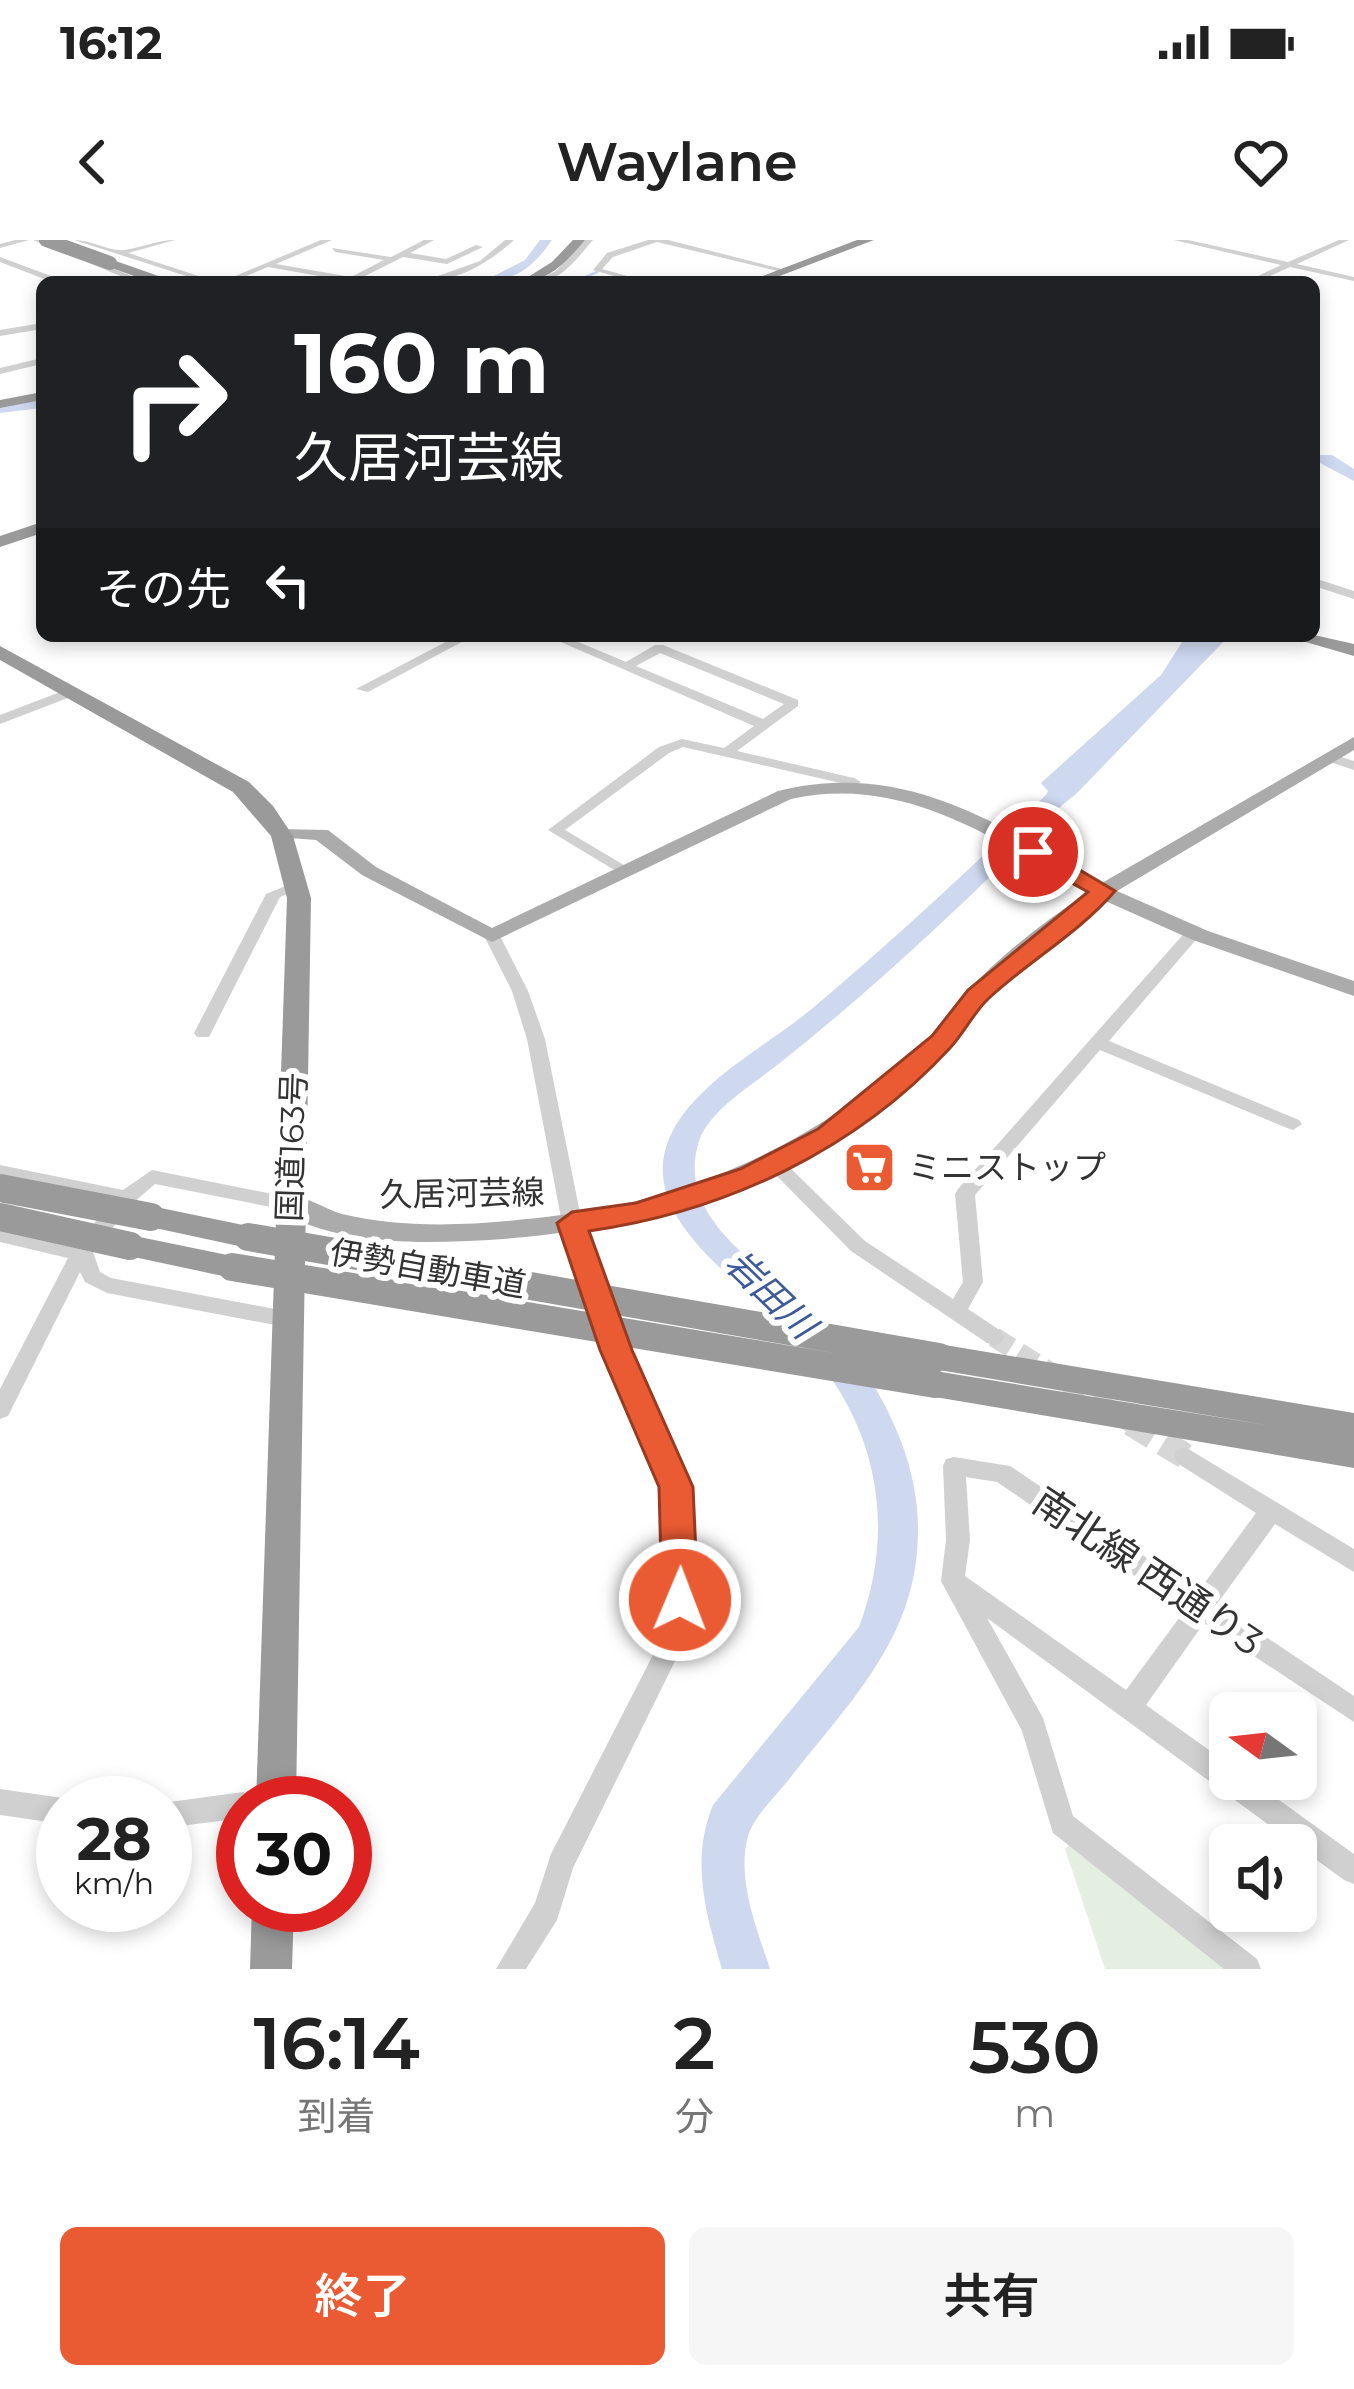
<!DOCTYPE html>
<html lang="ja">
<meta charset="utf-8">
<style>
:root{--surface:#fff;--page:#f6f6f6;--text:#222;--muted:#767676;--accent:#eb5b33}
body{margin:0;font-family:Montserrat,"Noto Sans JP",sans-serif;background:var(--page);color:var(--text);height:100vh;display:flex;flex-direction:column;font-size:45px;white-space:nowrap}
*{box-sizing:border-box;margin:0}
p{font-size:39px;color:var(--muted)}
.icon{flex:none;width:66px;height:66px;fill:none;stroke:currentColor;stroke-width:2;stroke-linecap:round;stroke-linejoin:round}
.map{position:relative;height:1729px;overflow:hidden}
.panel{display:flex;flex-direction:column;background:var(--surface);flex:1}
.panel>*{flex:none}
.hud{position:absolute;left:36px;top:36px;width:1284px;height:366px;border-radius:18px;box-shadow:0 6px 18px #0003;background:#202124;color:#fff;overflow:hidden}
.needle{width:78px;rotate:285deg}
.controls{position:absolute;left:1209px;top:1452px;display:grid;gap:24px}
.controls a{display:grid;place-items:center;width:108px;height:108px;border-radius:18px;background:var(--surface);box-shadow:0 6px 18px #0003;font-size:60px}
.speed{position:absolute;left:36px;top:1536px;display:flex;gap:24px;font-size:60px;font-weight:700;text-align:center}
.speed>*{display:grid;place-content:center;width:156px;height:156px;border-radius:50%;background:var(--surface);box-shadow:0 6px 18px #0003;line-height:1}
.speed small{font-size:30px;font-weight:400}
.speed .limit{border:18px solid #d22;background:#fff;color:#111}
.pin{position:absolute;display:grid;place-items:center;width:102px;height:102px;color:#fff;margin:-51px;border:6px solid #fff;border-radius:50%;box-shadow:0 3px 12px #0007}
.me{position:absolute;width:132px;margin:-66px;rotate:1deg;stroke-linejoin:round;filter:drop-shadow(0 0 9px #0008)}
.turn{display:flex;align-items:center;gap:42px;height:252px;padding:0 60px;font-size:54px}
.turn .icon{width:156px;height:156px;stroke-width:2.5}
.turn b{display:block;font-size:84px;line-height:102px}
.then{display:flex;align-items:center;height:114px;padding:0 60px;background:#0003;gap:24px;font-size:45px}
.eta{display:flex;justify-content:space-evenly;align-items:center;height:204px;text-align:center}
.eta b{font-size:72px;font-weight:600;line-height:84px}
.button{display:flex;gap:24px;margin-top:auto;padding:24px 60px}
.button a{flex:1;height:138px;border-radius:18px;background:var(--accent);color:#fff;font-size:48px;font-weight:600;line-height:138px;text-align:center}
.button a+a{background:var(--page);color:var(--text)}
.status{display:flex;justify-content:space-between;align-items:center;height:84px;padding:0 60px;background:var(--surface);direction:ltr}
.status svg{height:33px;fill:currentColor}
header{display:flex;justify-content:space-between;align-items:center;height:156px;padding:0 60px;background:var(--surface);font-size:54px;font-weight:600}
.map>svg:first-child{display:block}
.green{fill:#e5efe1}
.water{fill:#ced8ef}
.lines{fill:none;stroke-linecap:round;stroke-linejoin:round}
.stream{stroke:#ced8ef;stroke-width:3}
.river{fill:#ced8ef;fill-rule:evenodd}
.building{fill:#1a1a1a}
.minor-tunnel-far1{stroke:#d6d6d6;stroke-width:20;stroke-dasharray:20 9;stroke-linecap:butt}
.minor-tunnel{stroke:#d6d6d6;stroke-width:26;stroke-dasharray:26 12;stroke-linecap:butt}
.minor{fill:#d0d0d0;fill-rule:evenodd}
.major{fill:#ababab;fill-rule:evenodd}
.highway{fill:#9a9a9a;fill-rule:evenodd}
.highway-bridge-far1{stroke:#9a9a9a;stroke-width:14}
.highway-bridge{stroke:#9a9a9a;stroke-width:28}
.route{fill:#eb5b33;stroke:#993b21;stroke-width:3}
.labels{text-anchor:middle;stroke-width:12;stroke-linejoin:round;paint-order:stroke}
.street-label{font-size:33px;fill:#333;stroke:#fff}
.poi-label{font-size:33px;fill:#333;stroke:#fff;text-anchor:start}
.water-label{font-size:36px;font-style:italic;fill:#3c5a99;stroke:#fff}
.near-street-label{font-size:39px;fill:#333;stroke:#fff}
</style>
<div class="status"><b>16:12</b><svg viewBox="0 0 49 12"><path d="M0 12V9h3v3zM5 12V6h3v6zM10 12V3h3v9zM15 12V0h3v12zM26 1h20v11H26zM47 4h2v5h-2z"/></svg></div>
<header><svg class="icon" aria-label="back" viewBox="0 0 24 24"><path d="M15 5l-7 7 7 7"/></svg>Waylane<svg class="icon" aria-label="heart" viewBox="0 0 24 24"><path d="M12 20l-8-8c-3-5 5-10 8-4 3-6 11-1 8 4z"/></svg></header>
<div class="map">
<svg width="1354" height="1729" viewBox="0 0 1354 1729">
<rect width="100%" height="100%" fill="#fff"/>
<path class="green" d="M1069 1605 1227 1729H1105L1065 1609Z"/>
<path class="water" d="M1186 396H1229L1076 554 1032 589 1048 551 1041 543 1161 435Z"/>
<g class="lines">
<path class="stream" d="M575 42 597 32"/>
<path class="river" d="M540 0H552C534 26 515 42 482 42L525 20Z
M42 158V168L0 173V163Z
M1320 215H1332L1354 229V241L1320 223Z
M1063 544 1075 551 1071 556C978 651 881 743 776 826 752 845 709 871 699 901 670 991 793 1041 839 1096 878 1144 911 1205 917 1268 927 1386 858 1452 790 1538 777 1555 754 1576 748 1596 736 1639 757 1689 770 1729H722C706 1674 690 1621 713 1565L859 1387C889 1308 884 1225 840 1152 823 1124 800 1098 775 1076 726 1031 627 966 676 885 707 835 770 804 814 767 897 697 977 623 1055 546Z"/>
</g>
<path class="building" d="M862 911 892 932 876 943 846 921Z"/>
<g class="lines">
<path class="minor-tunnel-far1" d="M994 1097 1136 1186"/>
<path class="minor-tunnel" d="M1131 1183 1185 1216"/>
<path class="minor" d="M15 0H29L0 8V4Z
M33 0H44L146 42H135Z
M74 0C91 0 111 12 124 10 141 8 157 0 175 0L128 13 217 42H205Z
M321 0H332L276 24 351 37 384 20 335 12 332 8 391 17 424 0H434L410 13 446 19 476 5 483 7 447 24 403 17 353 42 268 27 232 42H221Z
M505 0H514C489 23 456 42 421 42L480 21Z
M585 0H593C576 19 562 42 534 42L556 31Z
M648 0H668L790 31 786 33 657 2 613 17 602 29 649 42H635L593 30 607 13Z
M1174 0H1188L1288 22 1339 0H1349L1297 24 1354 37V41L1290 27 1257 42H1246L1281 25Z
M0 17 62 40 63 42H52L0 22Z
M42 83V89L0 96V90Z
M42 118V124L0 134V128Z
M1314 338 1354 351V359L1314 346Z
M457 396H473L368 452 356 449Z
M547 396H564L626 422 655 405H663L798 460V466L737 511 854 538 861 542 854 546 683 507 669 513 565 590 634 631 631 634H621L548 590 659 507 682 499 724 508 754 486ZM660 413 784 464 763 479 636 426Z
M68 449 75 453 73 456 0 484V475Z
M1329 513 1354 521V530L1324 520 1322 517Z
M298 641 306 646 280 657 209 797H197L194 793 266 654Z
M1194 687 1200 689 1202 692 1200 695 1109 801 1299 880 1302 884 1293 890 1287 888 1100 810 975 955 983 1042 968 1069 1001 1091 1004 1097 1001 1103 994 1105 987 1103 851 1011 765 924 774 917 781 919 865 1001 953 1059 963 1042 955 954 958 949 1188 689Z
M492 691 500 696 528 751 545 799 582 983 626 1110 687 1247 693 1305 692 1360 681 1409 573 1628 557 1680 526 1729H496L535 1663 551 1614 657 1407 668 1360 669 1305 665 1247 606 1110 562 983 527 799 512 751 484 696Z
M0 925 123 950 152 930 298 959 301 964 298 969 291 971 155 944 133 963 93 1012 100 1032 111 1038 285 1071 292 1073 295 1079 292 1085 285 1087 107 1053 85 1042 80 1032 8 1176 0 1179V1149L68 1018 0 1002V988L77 1005 111 962 0 939Z
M1185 1207 1354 1309V1332L1275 1284 1217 1364 1354 1456V1482L1204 1383 1146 1465 1230 1525V1539H1250L1354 1614V1644L1344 1640 987 1378 1043 1478 1073 1576 1257 1719 1261 1729H1224L1053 1593 1022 1491 941 1341 946 1300 943 1226 946 1219 954 1217 1010 1226 1198 1352 1256 1273 1177 1223 1174 1216 1177 1209ZM966 1237 997 1242 1185 1370 1126 1450 965 1336 970 1300Z
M0 1549 63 1558 73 1563H63V1584L0 1575Z
M243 1552 252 1556 255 1563H243V1578L165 1588V1563H162Z"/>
<path class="major" d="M1354 497V510L1117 651 1208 691 1354 741V756L1193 700 1103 660C1061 690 1018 722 984 761 970 777 960 796 944 811 797 952 626 1001 425 1002 389 1002 301 996 278 964L282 957C302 952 323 969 342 974 411 991 491 984 561 975 702 957 824 897 928 801 943 786 954 767 968 751 1002 713 1046 681 1088 652 994 599 904 534 791 559L492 702 362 635 316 600 277 597V589L328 590 376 627 492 688 778 551C906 520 995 583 1102 643Z"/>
<path class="highway" d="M573 0H585C567 21 549 42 520 42L552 22Z
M857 0H874L764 42H747Z
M110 19 167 39 169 42H151L106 26Z
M42 152V160L0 168V160Z
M42 282V293L0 307V296Z
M1314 395 1354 404V416L1285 396Z
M0 406 249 542 273 566 293 596 311 658 296 1563H256L287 658 271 596 233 552 0 420Z
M151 966 248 986 258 989 263 997 258 1005 248 1008 141 985 136 977 141 969Z
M130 995 232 1016 243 1019 247 1027 243 1035 232 1038 120 1014 115 1006 120 998Z
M939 1104 1354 1173V1228L935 1157 924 1153 919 1144 924 1135 935 1131 1272 1186 939 1130 928 1126 923 1117 928 1108Z
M252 1665H294L292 1729H250Z"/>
<path class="highway-bridge-far1" d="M46 0 110 23"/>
<path class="highway-bridge" d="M0 948 151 977
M0 977 130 1006
M248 997 939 1117
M232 1027 935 1144"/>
</g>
<path class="route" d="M1025 607H1041L1115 651C1080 692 1029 721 989 758 974 772 964 793 950 808 856 910 725 972 589 991L632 1110 693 1247 698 1360 693 1372 680 1377 667 1372 662 1360 659 1247 600 1110 557 983 572 972 636 963 740 929 818 889 932 796 968 750 1088 652 1025 617Z"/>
<defs>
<symbol id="supermarket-square" viewBox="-11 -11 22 22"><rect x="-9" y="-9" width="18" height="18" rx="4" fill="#eb5b33" stroke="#fff"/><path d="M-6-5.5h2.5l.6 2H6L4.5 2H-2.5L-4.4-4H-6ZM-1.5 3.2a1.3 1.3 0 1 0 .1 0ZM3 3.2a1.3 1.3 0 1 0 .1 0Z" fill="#fff"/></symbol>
</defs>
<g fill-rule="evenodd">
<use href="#supermarket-square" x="840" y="898" width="59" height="59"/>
</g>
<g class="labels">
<g class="street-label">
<text transform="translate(291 907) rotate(-88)" y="12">国道163号</text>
<text transform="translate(462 953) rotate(-1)" y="12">久居河芸線</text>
<text transform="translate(428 1028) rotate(10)" y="12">伊勢自動車道</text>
</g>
<g class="poi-label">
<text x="908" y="939">ミニストップ</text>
</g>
<g class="water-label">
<text transform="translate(771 1054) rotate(44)" y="13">岩田川</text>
</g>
<g class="near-street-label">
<text transform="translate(1148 1331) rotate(34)" y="14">南北線 西通り3</text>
</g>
</g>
</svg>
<div class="controls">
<a><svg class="needle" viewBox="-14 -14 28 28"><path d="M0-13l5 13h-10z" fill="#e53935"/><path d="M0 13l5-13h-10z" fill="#767676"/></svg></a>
<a><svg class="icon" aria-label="sound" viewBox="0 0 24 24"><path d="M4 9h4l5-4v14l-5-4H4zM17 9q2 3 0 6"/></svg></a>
</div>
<div class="speed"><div>28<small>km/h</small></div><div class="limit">30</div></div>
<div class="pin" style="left:1033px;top:612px;background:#d93025"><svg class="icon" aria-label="arrive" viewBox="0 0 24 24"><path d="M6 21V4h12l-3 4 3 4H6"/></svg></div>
<svg class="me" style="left:680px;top:1360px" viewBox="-20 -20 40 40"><circle r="17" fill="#eb5b33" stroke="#fff" stroke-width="3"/><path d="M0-11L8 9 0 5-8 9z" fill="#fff"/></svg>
<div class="hud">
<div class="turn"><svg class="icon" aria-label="right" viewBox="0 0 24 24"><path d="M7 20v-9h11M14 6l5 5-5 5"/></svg><div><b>160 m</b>久居河芸線</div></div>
<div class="then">その先<svg class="icon" aria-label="left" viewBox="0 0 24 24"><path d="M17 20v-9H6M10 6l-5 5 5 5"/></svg></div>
</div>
</div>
<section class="panel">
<div class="eta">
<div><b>16:14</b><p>到着</p></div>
<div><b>2</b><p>分</p></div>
<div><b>530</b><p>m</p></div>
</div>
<div class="button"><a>終了</a><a>共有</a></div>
</section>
